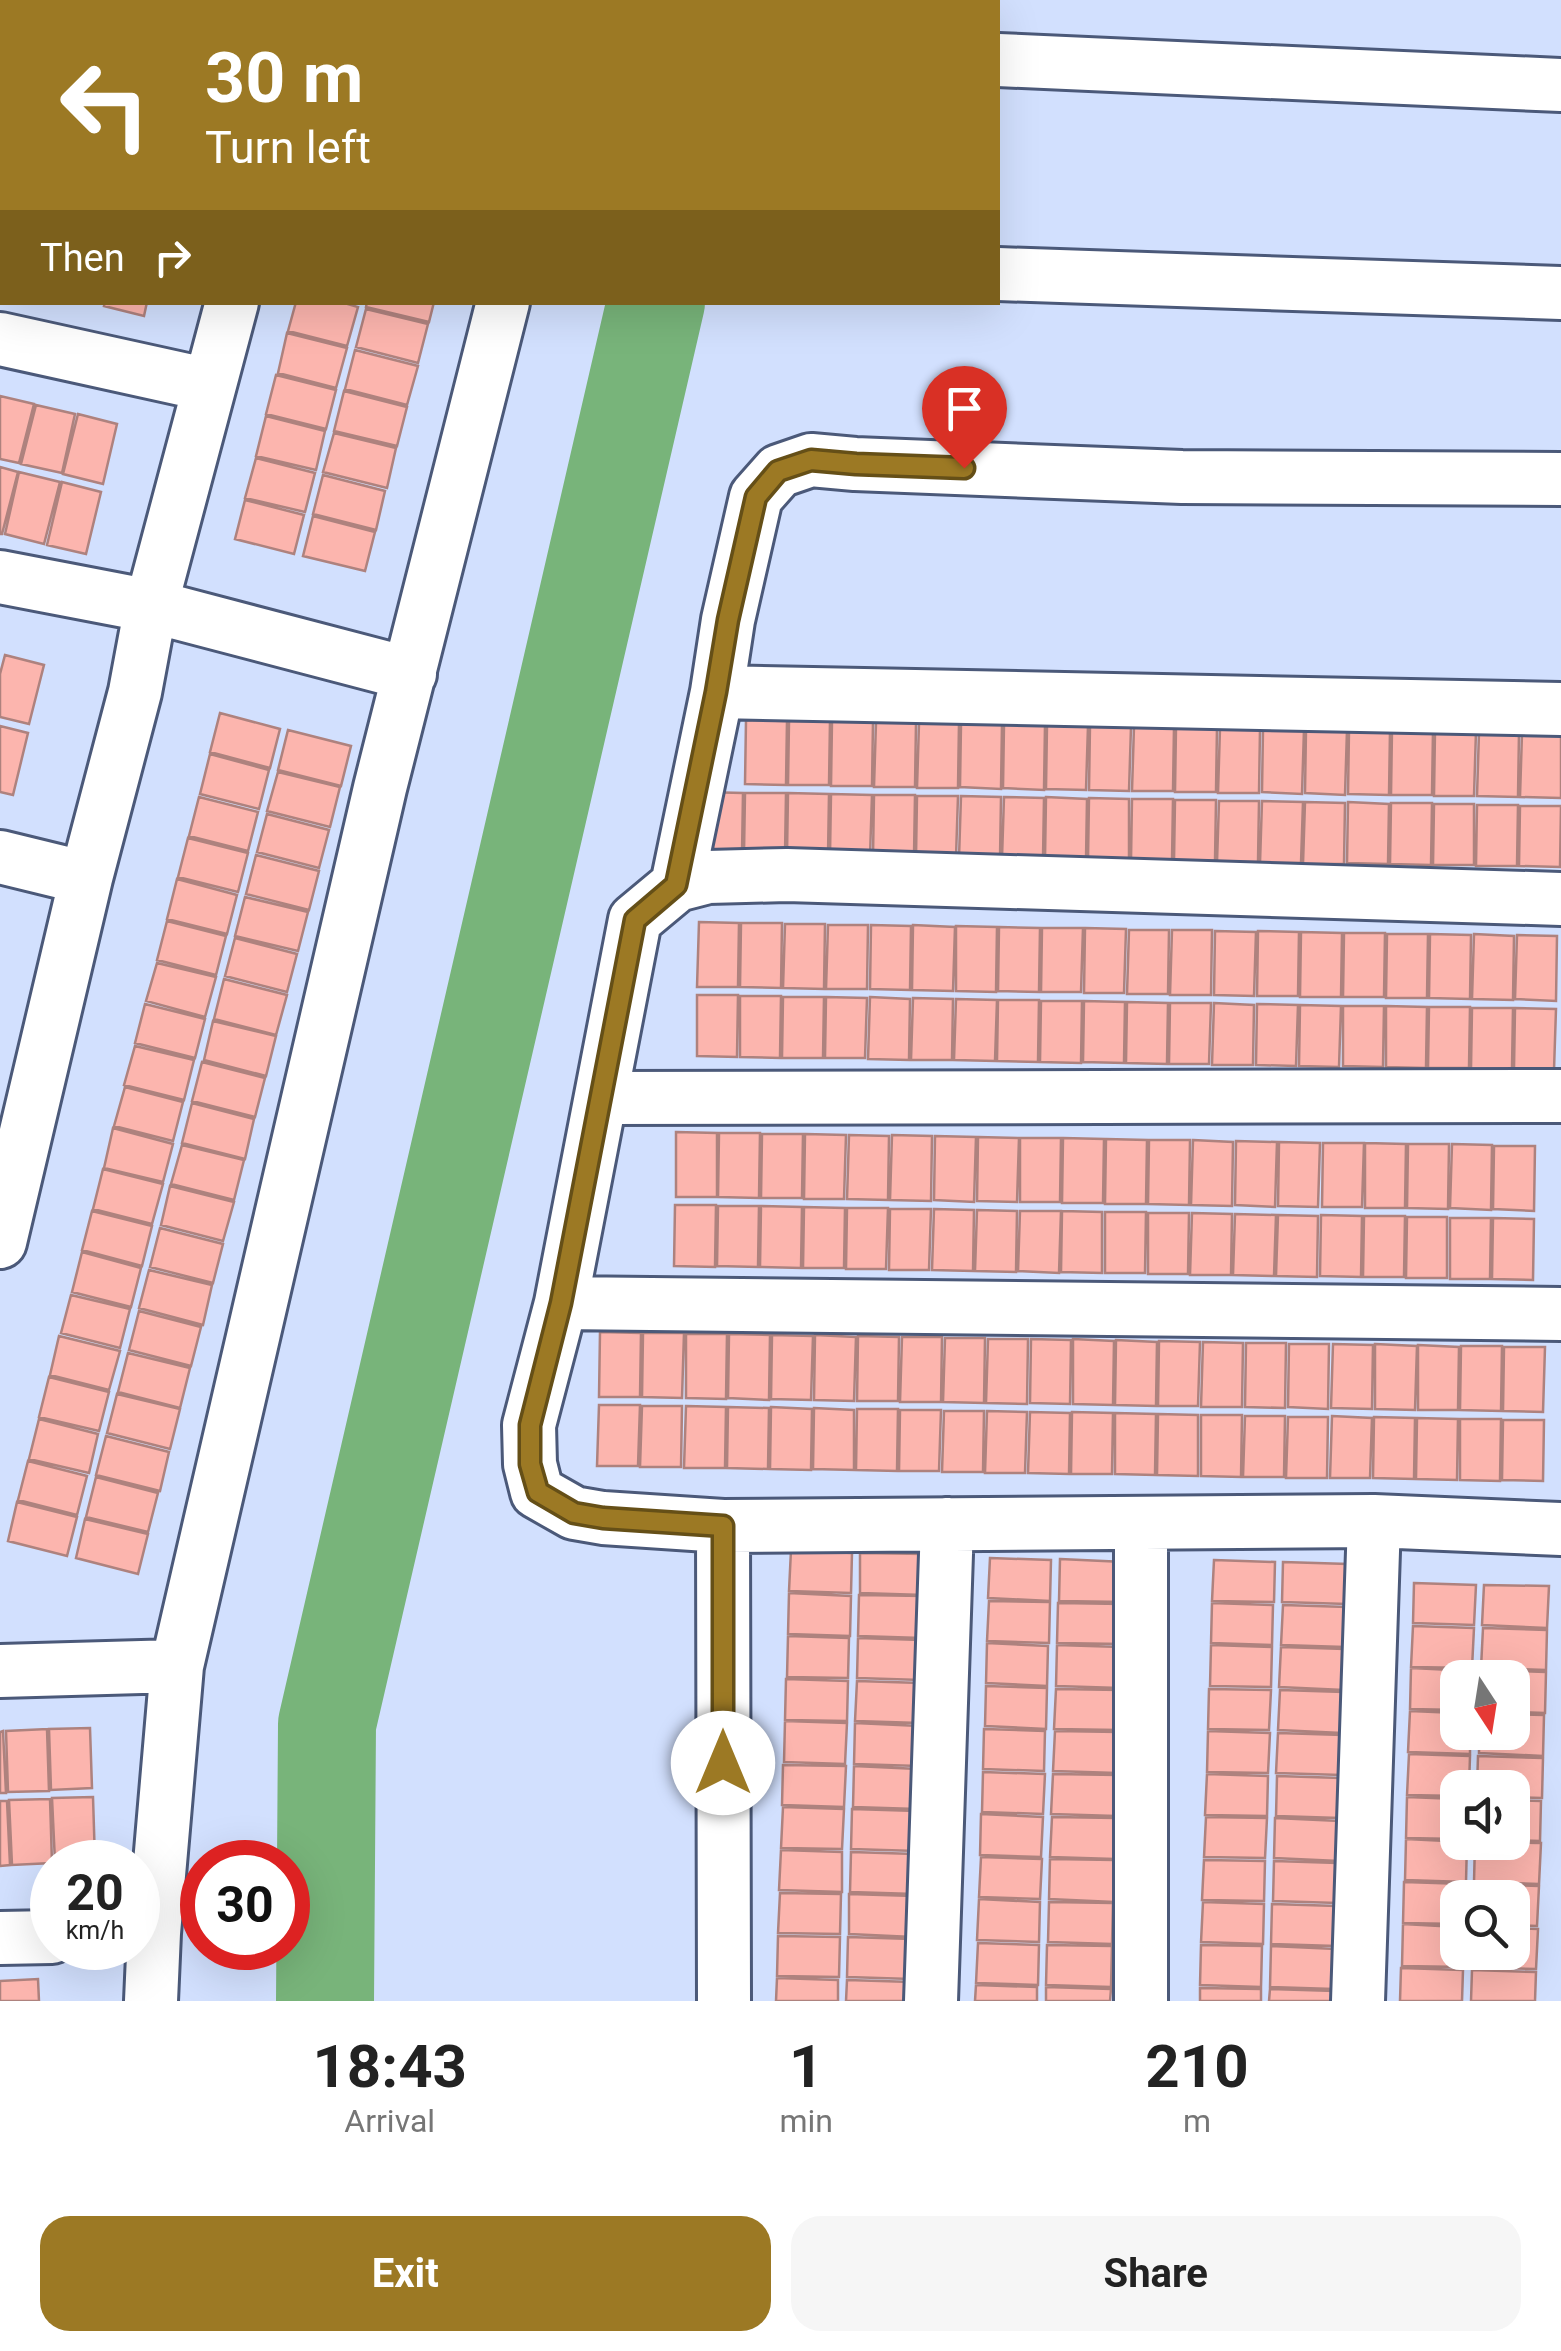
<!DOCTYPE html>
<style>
:root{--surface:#fff;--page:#f6f6f6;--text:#222;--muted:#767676;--accent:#9c7924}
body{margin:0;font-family:Roboto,sans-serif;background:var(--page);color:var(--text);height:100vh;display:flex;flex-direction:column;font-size:38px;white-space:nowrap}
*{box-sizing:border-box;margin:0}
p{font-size:32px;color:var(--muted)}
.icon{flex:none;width:55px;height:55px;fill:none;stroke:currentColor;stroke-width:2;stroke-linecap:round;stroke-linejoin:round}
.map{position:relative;height:2001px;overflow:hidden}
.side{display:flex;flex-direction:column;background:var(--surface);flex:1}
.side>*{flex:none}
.top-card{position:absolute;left:0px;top:0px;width:1000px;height:305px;box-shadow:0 10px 40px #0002;background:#9c7924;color:#fff;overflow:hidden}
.needle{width:65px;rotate:168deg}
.fabs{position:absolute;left:1440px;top:1660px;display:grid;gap:20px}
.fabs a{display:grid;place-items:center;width:90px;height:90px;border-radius:20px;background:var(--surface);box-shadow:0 10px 40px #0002;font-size:50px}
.speed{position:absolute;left:30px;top:1840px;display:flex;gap:20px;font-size:50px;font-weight:700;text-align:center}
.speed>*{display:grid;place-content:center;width:130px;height:130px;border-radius:50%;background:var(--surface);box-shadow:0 10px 40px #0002;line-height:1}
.speed small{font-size:25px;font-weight:400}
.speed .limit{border:15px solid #d22;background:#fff;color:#111}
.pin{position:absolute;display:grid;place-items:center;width:85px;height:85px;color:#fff;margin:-102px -42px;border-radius:50% 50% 50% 0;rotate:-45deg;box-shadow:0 0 10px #0007}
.pin .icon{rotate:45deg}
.me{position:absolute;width:110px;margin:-55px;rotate:0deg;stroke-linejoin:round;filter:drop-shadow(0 0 8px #0008)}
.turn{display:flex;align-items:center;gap:35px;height:210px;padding:0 40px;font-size:45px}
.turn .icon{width:130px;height:130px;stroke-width:2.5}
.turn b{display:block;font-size:70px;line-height:85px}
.then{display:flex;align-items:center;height:95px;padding:0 40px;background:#0003;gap:20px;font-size:38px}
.eta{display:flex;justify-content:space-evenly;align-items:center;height:170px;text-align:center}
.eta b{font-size:60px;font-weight:700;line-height:70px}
.button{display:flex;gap:20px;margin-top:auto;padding:20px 40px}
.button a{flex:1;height:115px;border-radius:30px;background:var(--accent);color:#fff;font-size:40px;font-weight:700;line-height:115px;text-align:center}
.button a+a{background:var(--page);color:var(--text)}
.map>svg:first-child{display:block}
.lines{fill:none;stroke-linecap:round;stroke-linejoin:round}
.river{stroke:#78b47a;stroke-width:98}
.building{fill:#fcb5ae;stroke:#ae827e;stroke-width:2.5}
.street-casing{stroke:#4b5979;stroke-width:58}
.street{stroke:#fff;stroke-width:52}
.route-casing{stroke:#654f17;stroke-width:25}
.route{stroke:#9c7924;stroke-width:18}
</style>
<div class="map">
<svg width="1561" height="2001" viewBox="0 0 1561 2001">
<rect width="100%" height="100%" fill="#d2e0fe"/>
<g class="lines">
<path class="river" d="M723 2V0
M325 2001 327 1724 656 302"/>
</g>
<path class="building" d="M0 0H22V2H2V23L0 22Z
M25 0H67L66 2H24Z
M69 0H111L110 2H68Z
M114 0H155V2H113Z
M378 0H437L436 2H387Z
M445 0H512V2H444Z
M0 215H2V282L0 281Z
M105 302H147L144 316 104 306Z
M296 302H341L358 307 347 346 288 331Z
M367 302H434L429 322 366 307Z
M366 309 428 324 418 363 356 347Z
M287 333 347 348 336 388 278 373Z
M355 350 418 366 407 405 345 389Z
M276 375 336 390 326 429 266 414Z
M344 391 407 407 397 446 334 431Z
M0 396 34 404 19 463 0 459Z
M36 405 75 414 62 473 21 464Z
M78 414 117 424 103 484 63 474Z
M266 416 325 431 316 470 256 456Z
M334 433 396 448 387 488 323 472Z
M256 458 315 473 305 512 245 498Z
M0 467 18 472 2 534H0Z
M19 472 60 482 44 544 5 534Z
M323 475 385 491 376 530 313 514Z
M62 482 101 492 86 554 47 545Z
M245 500 304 515 294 554 235 539Z
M313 516 375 532 365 571 303 556Z
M5 655 44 665 29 724 0 717V674Z
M220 713 280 729 270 768 210 752Z
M746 720 787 721 786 785 745 784Z
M789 721H830L829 785H788Z
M832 721 873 722 872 786H831Z
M876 722 916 723 915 787H874Z
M919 723H959L958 788H917Z
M961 724H1002L1001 789 960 787Z
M1004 724 1045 725 1044 790 1003 788Z
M1047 725 1088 726 1086 790 1046 789Z
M1090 725 1131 727 1129 791 1089 790Z
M0 726 28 733 13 795 0 792Z
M1134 726 1174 727 1173 791H1132Z
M1176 727H1217L1216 792H1175Z
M1220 728 1260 729 1259 793H1218Z
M1263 729H1304L1302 794 1262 792Z
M1306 729 1347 730 1345 795 1305 793Z
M288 730 351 746 341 786 278 770Z
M1349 730 1390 731 1389 795 1348 794Z
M1392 730 1433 731 1432 795H1391Z
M1435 731H1476L1474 796H1434Z
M1479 732H1519L1518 797 1477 796Z
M1522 733H1561V798L1520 797Z
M210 754 269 770 259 809 200 794Z
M278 772 340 787 330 827 267 811Z
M702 792 743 793 742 854 702 853Z
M745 793H786L785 855 744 853Z
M788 793 829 794 828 856 787 854Z
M831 794 872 795 870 856 830 855Z
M874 795H915L914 856H873Z
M917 796H958L956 857H916Z
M961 796 1001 797 1000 858H959Z
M199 797 258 812 248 851 189 836Z
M1004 797 1044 798 1043 859 1002 858Z
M1046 797 1087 799 1086 860 1045 859Z
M1089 798 1129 799V860L1088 859Z
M1132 799H1173L1172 861 1131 860Z
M1175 800H1216L1215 861H1174Z
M1219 801H1259L1258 862H1217Z
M1262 801 1303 802 1301 863H1260Z
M1305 802 1345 803 1344 864H1303Z
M1348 802 1389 804 1388 864 1347 863Z
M1391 803H1432L1431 865 1390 864Z
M1434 804H1474V865H1433Z
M1477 805H1518L1517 866H1476Z
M1520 806H1561L1560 867 1519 866Z
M267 814 329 830 319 868 257 852Z
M188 838 248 853 238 892 178 877Z
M256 855 319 871 309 910 246 894Z
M177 879 237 895 227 934 167 919Z
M245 897 308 912 298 951 235 936Z
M167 921 226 936 216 975 157 960Z
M699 922 739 923 738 987H697Z
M741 923H782L781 988 740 987Z
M785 924H825L824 989 783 988Z
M828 925H868L867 989H826Z
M871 925 911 926 910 990 870 989Z
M913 925 955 927 953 991 912 990Z
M956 926 997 927 996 992 956 991Z
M999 927 1040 928 1039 992 998 991Z
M1042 928H1083L1081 992H1041Z
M1085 928 1126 929 1124 993H1084Z
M1129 930H1169L1168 994H1127Z
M1172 930H1212L1211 995H1170Z
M1215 931 1256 932 1254 996 1214 995Z
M1258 931 1299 932 1298 996H1257Z
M1301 932 1342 933 1341 997H1300Z
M1344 933H1385L1384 997H1343Z
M1387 934H1428L1427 998H1386Z
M1430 934 1471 935 1470 999 1429 998Z
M1474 934 1514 936 1513 1000 1472 999Z
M1517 935 1557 936 1556 1001 1515 999Z
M235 938 297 954 287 992 225 976Z
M157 963 216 977 205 1017 146 1001Z
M224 979 287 995 276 1035 214 1019Z
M697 995H738L737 1057 697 1056Z
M740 996H781L780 1058 740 1057Z
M783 997H824L823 1058H782Z
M826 997 867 998 865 1058H825Z
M870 997 910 999 909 1060 868 1059Z
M913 998 953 999 952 1060H911Z
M956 999 997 1000 995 1061 954 1060Z
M998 1000H1039L1038 1062 997 1061Z
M1041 1001H1082L1081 1063 1040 1062Z
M1084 1001 1125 1002 1124 1063 1083 1062Z
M1127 1002 1168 1003 1167 1064 1126 1063Z
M1170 1003H1211L1209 1064H1169Z
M1214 1003 1254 1005 1253 1065H1212Z
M145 1004 205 1019 195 1058 135 1043Z
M1257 1004 1298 1005 1296 1066 1256 1065Z
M1300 1005 1341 1006 1339 1067 1299 1066Z
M1343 1006H1384L1383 1067 1343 1066Z
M1386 1006 1427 1007 1426 1068 1386 1067Z
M1429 1007H1470L1469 1068H1428Z
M1472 1008H1513L1512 1069H1471Z
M1515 1008 1556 1009 1554 1070 1514 1069Z
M213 1021 276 1036 266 1076 204 1060Z
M135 1046 194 1060 184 1100 124 1085Z
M202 1062 265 1078 255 1117 192 1101Z
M125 1087 183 1102 173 1141 114 1126Z
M192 1103 254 1119 245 1159 182 1143Z
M113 1128 173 1144 163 1182 104 1168Z
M676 1132 717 1133V1197H676Z
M719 1133H760L759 1198 718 1197Z
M762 1134H803L802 1198H761Z
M805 1134 846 1135 844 1199H804Z
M849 1135 889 1136 888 1200 847 1199Z
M892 1135 932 1136 931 1201 890 1200Z
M935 1136 976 1137 974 1202 934 1200Z
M978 1137 1019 1138 1017 1202 977 1201Z
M1020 1138H1061L1060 1202H1020Z
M1063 1138 1104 1139 1103 1203H1062Z
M1106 1139 1147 1140 1146 1204H1105Z
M1149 1140H1190L1189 1205 1148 1204Z
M1193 1140 1233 1142 1232 1206 1191 1205Z
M1236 1141 1277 1142 1275 1207 1235 1205Z
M1279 1142 1320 1143 1318 1207 1278 1206Z
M1323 1143H1364L1362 1207H1322Z
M1365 1143 1406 1144 1405 1208H1365Z
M1408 1144H1449L1448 1209 1407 1208Z
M1452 1144 1492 1145 1491 1210 1450 1208Z
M182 1145 244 1160 234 1200 171 1184Z
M1494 1146H1535L1534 1211 1493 1209Z
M103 1169 163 1184 152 1224 93 1209Z
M170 1186 234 1202 223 1241 161 1225Z
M675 1205H716L715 1267 674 1266Z
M718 1206H759L758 1267 717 1266Z
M761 1206 802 1207 801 1268 760 1267Z
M804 1207 845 1208 844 1268H803Z
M847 1208H888L886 1269H846Z
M890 1209H931L929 1270H889Z
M934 1209 974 1210 973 1271 932 1270Z
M977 1210 1017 1211 1016 1272 975 1271Z
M92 1211 152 1226 142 1266 82 1250Z
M1020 1211H1061L1059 1273 1018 1271Z
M1062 1211 1102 1212V1273L1061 1272Z
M1105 1212H1146L1145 1273H1105Z
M1148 1213H1189L1188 1274H1148Z
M1192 1213 1232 1214 1231 1275H1190Z
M1235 1214 1276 1215 1274 1276 1233 1275Z
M1278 1215 1318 1216 1317 1277 1276 1276Z
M1321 1215 1362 1216 1361 1277 1320 1276Z
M1364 1216H1405L1404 1277H1363Z
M1407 1217H1447V1278H1406Z
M1450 1218H1491L1490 1279H1450Z
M1493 1218 1534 1219 1533 1280 1492 1279Z
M160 1228 223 1244 213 1283 150 1267Z
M82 1252 141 1268 131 1307 72 1292Z
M149 1270 212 1285 203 1325 139 1308Z
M71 1295 130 1309 120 1348 61 1333Z
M139 1311 201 1327 191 1366 129 1350Z
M600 1332 641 1333 640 1397H599Z
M643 1333H684L682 1398 642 1397Z
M686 1334H727L726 1399 686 1398Z
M729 1334 770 1335 769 1400 728 1398Z
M772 1335 813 1336 811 1400 771 1399Z
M815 1335 856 1337 854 1401 814 1400Z
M59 1336 120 1351 109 1390 50 1375Z
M858 1336 899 1337 898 1401H857Z
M902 1337H942L941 1402H900Z
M945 1338H985L984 1403 943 1402Z
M988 1339H1028L1027 1404 986 1403Z
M1031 1339 1071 1340 1070 1404 1030 1403Z
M1073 1339 1114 1341 1113 1405 1073 1404Z
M1116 1340 1157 1342 1156 1406 1115 1405Z
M1159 1341 1200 1342 1198 1406H1158Z
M1203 1342 1243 1343 1242 1407H1201Z
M1246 1343H1286L1285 1408 1245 1407Z
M1289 1344H1329L1328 1409 1288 1407Z
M1333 1344 1373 1345 1372 1409 1331 1408Z
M1375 1344 1417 1346 1415 1410 1375 1409Z
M1418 1345 1459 1347 1458 1410H1418Z
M1461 1346H1502L1501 1411 1460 1410Z
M1504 1347H1545L1543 1412 1503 1411Z
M128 1353 190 1368 180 1408 118 1392Z
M49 1377 109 1392 99 1431 39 1417Z
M117 1394 180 1409 170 1449 107 1433Z
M599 1405H640L638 1466H597Z
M642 1406H682L681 1467H640Z
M686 1406 726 1407 725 1468H684Z
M728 1407 769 1408 768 1469 727 1468Z
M771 1407 812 1409 811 1470 770 1469Z
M814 1408 854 1410V1470L813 1469Z
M857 1409H898L897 1471 856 1470Z
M900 1410H941L939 1471H899Z
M944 1411H984L983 1472H942Z
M987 1411 1027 1412 1025 1473H985Z
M1030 1412 1070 1413 1069 1474 1028 1473Z
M1072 1412 1113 1413 1112 1474H1071Z
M1115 1413 1156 1414 1155 1475 1115 1474Z
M1158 1414 1198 1415V1476L1157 1475Z
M1201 1415H1242L1241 1477 1201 1476Z
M1245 1416H1285L1284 1477H1243Z
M1332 1416 1372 1418 1370 1478H1330Z
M1288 1417H1328L1327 1478H1286Z
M1374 1417 1415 1418 1414 1479 1373 1478Z
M1417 1418 1458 1419 1457 1480 1416 1479Z
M39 1419 98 1434 89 1473 29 1459Z
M1460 1419H1501L1500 1481 1460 1480Z
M1503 1420H1544L1543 1481 1502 1480Z
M106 1436 169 1452 160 1491 96 1475Z
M28 1461 87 1476 77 1515 18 1500Z
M96 1477 158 1493 148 1532 86 1517Z
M17 1502 77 1517 67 1556 8 1541Z
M85 1519 148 1534 138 1574 76 1558Z
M791 1550 852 1553 851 1593 789 1591Z
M860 1553 925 1554 924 1595 860 1593Z
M990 1558 1051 1560 1050 1601 988 1598Z
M1060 1559 1124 1562V1602L1059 1601Z
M1214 1560 1275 1562 1274 1602 1212 1601Z
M1283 1562 1348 1564 1347 1604 1282 1602Z
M1414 1583 1476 1585 1474 1625 1413 1623Z
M1484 1585 1549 1586 1547 1628 1482 1625Z
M789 1593 851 1596 850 1636 788 1634Z
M859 1595 924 1596 922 1638 858 1636Z
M989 1601 1050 1602 1049 1643 987 1641Z
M1058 1603 1123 1604 1122 1644 1057 1643Z
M1212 1603 1273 1605 1272 1645 1211 1643Z
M1283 1605 1347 1607 1345 1647 1281 1645Z
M1413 1626 1474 1628 1472 1668 1411 1667Z
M1483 1628 1547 1630 1546 1670 1481 1668Z
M788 1636 849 1638 848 1678 787 1677Z
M858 1638 922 1640 921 1680 857 1678Z
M987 1643 1048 1646 1047 1686 986 1683Z
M1057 1645 1121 1647 1120 1688 1056 1686Z
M1211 1645 1272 1647 1271 1687 1210 1686Z
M1281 1647 1345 1649 1344 1690 1279 1687Z
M1411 1668 1473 1671V1678H1458V1710L1410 1709Z
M1481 1670 1546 1672 1545 1713 1512 1712V1678H1481Z
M786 1679 848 1681 847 1721 785 1720Z
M857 1681 921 1683 920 1723 855 1721Z
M986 1686 1047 1688 1046 1729 985 1726Z
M1056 1689 1121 1690 1119 1730 1054 1729Z
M1209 1689 1271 1690 1269 1730 1208 1729Z
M1280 1690 1344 1692 1342 1733 1278 1730Z
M1410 1711 1458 1713V1732H1470V1754L1408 1752Z
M1512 1714 1544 1715 1543 1756 1479 1753V1732H1512Z
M785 1721 847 1723 845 1764 784 1762Z
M855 1723 920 1726 918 1766 854 1764Z
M90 1728 92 1788 51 1790 49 1729Z
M47 1729 49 1791 8 1792 6 1731Z
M984 1729 1045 1731 1044 1771 983 1769Z
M3 1731 6 1793H0V1732Z
M1055 1731 1119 1732 1117 1773 1053 1771Z
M1208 1731 1270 1733 1268 1773 1207 1772Z
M1278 1733 1343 1735 1341 1775 1276 1773Z
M1409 1754 1470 1756 1469 1788H1458V1796L1407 1795Z
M1478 1756 1543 1758 1542 1798 1512 1797V1788H1477Z
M783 1765 846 1766 844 1807 782 1805Z
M854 1766 918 1769 917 1809 853 1807Z
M983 1772 1045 1774 1043 1814 982 1812Z
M1053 1774 1118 1775 1116 1816 1051 1814Z
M1207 1774 1268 1776 1267 1816 1205 1815Z
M1277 1776 1341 1778 1340 1818 1276 1816Z
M93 1797 95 1861 55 1862 52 1798Z
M1407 1797 1458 1799V1839L1406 1838Z
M50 1799 52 1863 12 1865 9 1800Z
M1512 1800 1541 1801 1540 1841 1512 1840Z
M0 1801H7L10 1865 0 1866Z
M783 1807 844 1809 842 1849 781 1848Z
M852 1809 917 1811 916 1851 851 1849Z
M981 1814 1043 1817 1041 1857 980 1855Z
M1052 1817 1116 1818 1115 1859 1050 1857Z
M1206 1817 1267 1818 1265 1858 1204 1857Z
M1275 1818 1340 1821 1339 1861 1274 1858Z
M1406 1839 1467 1842 1466 1882 1405 1880Z
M1475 1842 1541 1843 1539 1884 1474 1882Z
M781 1850 842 1852V1892L779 1890Z
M851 1852 915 1854V1894L850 1892Z
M981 1857 1042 1859 1040 1899 979 1897Z
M1050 1859 1115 1860 1114 1902 1049 1899Z
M1204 1860 1265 1861 1264 1901 1202 1900Z
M1274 1861 1338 1863 1337 1903 1273 1901Z
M1404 1882 1466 1884 1465 1898H1458V1924L1403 1923Z
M1475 1884 1539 1886 1537 1926 1512 1925V1898H1474Z
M780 1893 841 1894 840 1934 778 1933Z
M849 1894 914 1896 913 1937 849 1934Z
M979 1899 1040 1902 1039 1942 977 1940Z
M1049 1902 1113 1903 1112 1944 1048 1942Z
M1203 1902 1264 1904 1263 1944 1201 1942Z
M1272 1904 1337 1906 1336 1946 1271 1944Z
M1403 1924 1458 1927V1952H1464L1463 1967 1402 1966Z
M1512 1928 1538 1929 1536 1969 1471 1967 1472 1952H1512Z
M778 1936 840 1937 839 1977 777 1976Z
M848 1937 912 1939 911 1979 847 1977Z
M978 1943 1039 1945 1038 1985 976 1983Z
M1047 1945 1112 1946 1111 1987 1046 1985Z
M1201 1945 1262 1946 1261 1987 1200 1985Z
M1271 1946 1336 1949 1334 1989 1270 1987Z
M1401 1968 1463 1970 1462 2001H1400Z
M1472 1970 1536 1972 1535 2001H1471Z
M777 1978 838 1980V2001H776Z
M38 1979 39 2001H0V1981Z
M847 1980 912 1982 911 2001H846Z
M976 1985 1037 1987V2001H975Z
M1046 1987 1111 1989 1110 2001H1046Z
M1200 1988 1261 1989V2001H1200Z
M1270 1989 1335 1991 1334 2001H1269Z"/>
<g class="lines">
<defs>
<path id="street" d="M304 2V0
M578 2V0
M899 2V0
M998 60 1561 85
M0 85 2 86
M998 274 1561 293
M0 339 209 385
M0 577 151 606 410 674
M717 692 1561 709
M0 857 86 878
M677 885 717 692 728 620 756 497 779 471 811 460 855 464 1182 477 1561 479
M1561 899 787 875 708 877 677 885 635 920 561 1303 529 1425 530 1464 537 1492 574 1513 603 1518 723 1526 1374 1521 1561 1529
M602 1098 1561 1096
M0 1242 86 878 135 692 151 606 232 302
M561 1303 1561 1314
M723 1526 724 2001
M0 1671 177 1666
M0 1938 52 1937
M151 2001 154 1933 177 1666 380 788 503 302
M931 2001 947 1524
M1141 2001V1523
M1358 2001 1374 1521"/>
</defs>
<use href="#street" class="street-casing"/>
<use href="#street" class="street"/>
</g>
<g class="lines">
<defs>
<path id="route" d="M723 1763V1526L603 1518 574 1513 538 1492 530 1464V1425L561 1303 635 920 676 885 716 692 728 620 756 497 778 471 811 460 856 464 964 468"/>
</defs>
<use href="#route" class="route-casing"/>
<use href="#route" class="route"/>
</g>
</svg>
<div class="fabs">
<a><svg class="needle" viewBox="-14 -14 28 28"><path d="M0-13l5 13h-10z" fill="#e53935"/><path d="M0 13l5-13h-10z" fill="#767676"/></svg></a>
<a><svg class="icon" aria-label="sound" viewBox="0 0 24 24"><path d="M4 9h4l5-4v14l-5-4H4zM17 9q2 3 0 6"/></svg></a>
<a><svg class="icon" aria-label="search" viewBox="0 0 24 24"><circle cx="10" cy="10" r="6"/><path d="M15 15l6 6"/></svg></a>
</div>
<div class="speed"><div>20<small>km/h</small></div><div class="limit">30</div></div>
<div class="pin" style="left:964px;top:468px;background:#d93025"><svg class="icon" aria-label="arrive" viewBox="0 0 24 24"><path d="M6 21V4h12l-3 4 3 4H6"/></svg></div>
<svg class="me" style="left:723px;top:1763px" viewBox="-20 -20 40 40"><circle r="19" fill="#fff"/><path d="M0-13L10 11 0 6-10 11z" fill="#9c7924"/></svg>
<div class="top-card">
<div class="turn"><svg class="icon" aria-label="left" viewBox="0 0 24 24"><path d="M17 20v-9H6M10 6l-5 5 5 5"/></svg><div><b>30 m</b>Turn left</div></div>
<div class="then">Then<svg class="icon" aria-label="right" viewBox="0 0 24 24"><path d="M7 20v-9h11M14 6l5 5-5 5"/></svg></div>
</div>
</div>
<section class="side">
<div class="eta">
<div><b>18:43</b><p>Arrival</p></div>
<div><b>1</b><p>min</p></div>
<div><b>210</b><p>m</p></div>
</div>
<div class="button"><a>Exit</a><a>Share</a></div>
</section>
